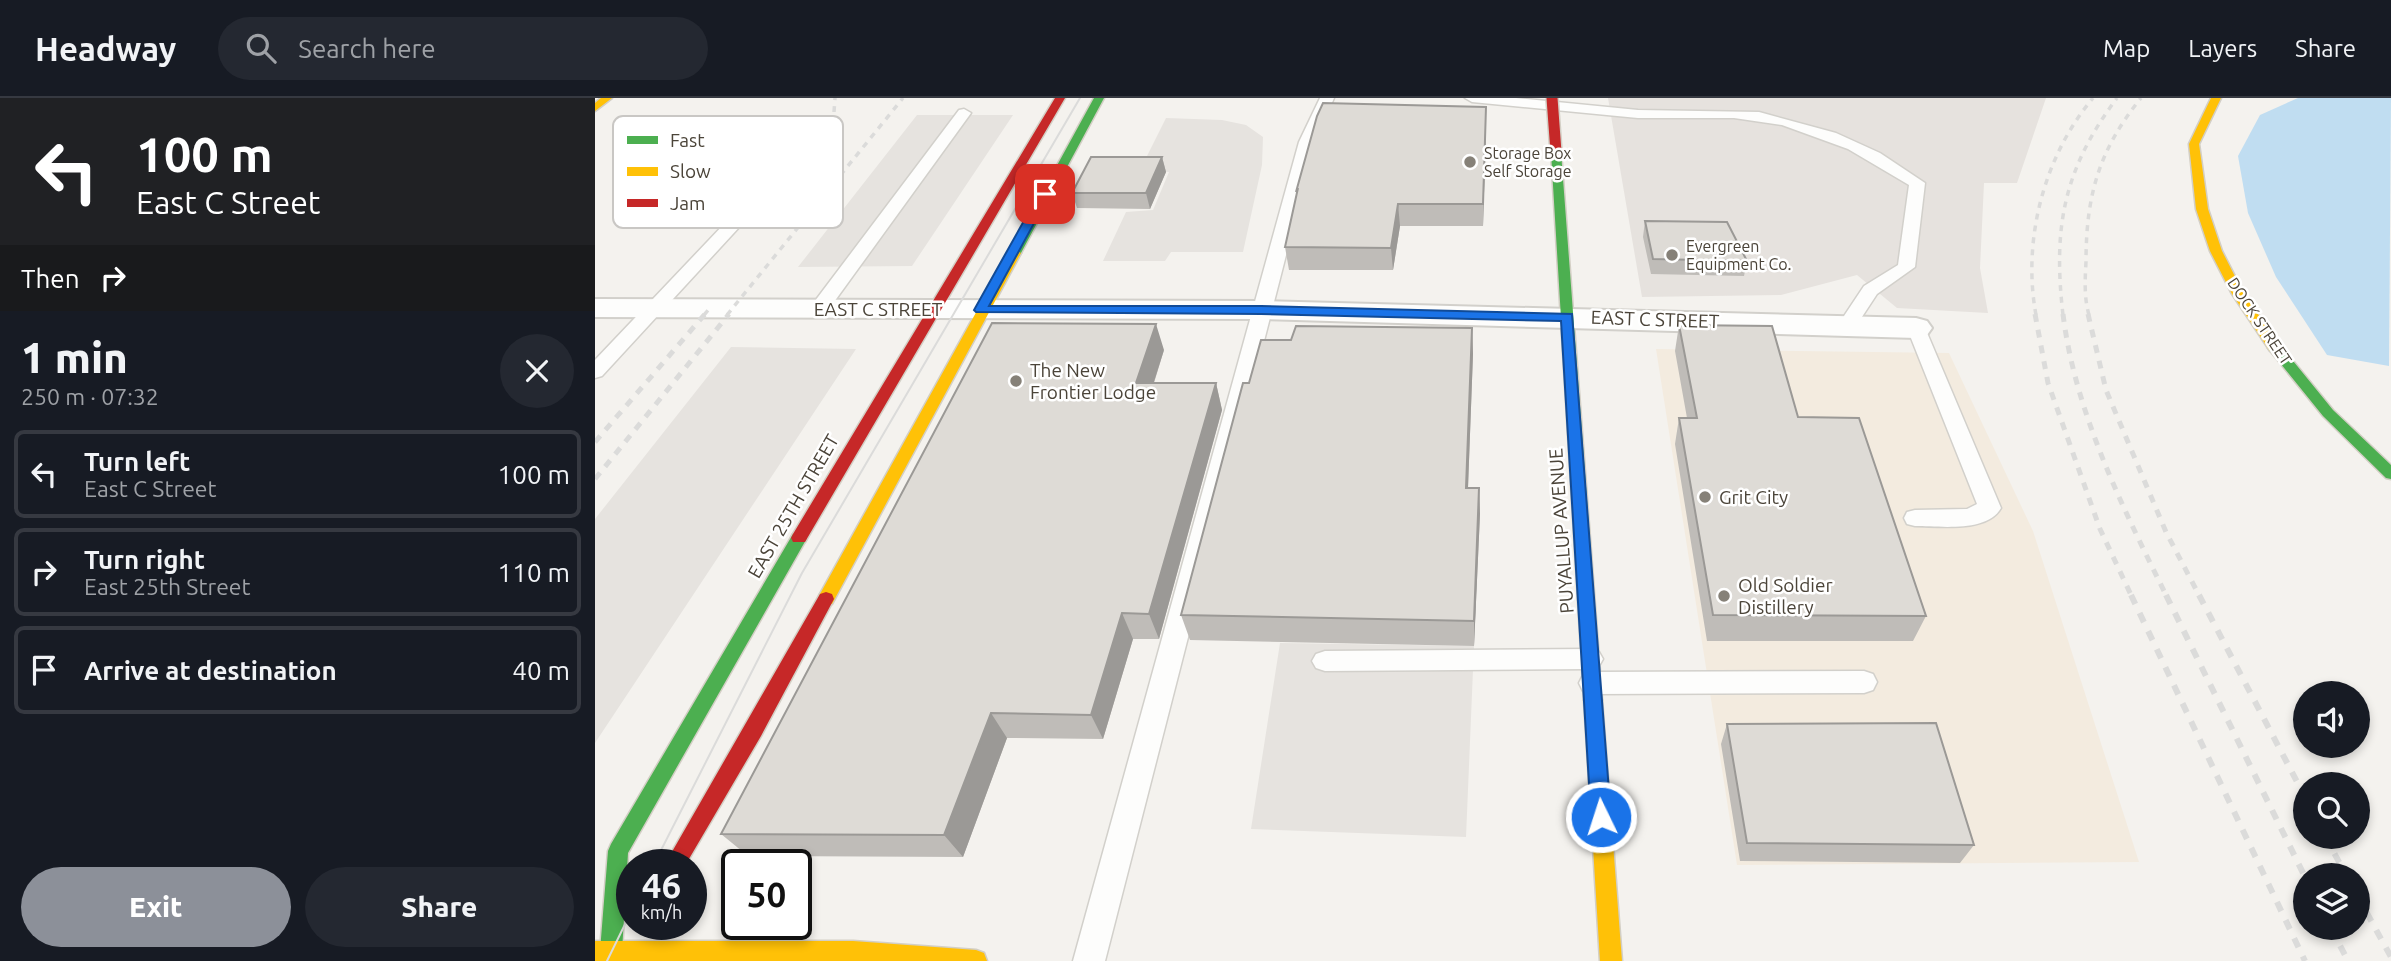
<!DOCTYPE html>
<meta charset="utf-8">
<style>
:root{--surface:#171b24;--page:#242831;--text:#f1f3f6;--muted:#9ea1a6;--line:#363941;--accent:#8c9099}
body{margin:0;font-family:Ubuntu,sans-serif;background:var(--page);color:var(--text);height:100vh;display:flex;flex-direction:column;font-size:26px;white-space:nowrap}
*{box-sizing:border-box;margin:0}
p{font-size:23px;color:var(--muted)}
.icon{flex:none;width:38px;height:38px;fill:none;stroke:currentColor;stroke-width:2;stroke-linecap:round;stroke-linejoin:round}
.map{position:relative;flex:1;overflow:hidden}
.drawer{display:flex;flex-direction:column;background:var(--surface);width:595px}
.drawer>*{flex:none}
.banner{background:#202124;color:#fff;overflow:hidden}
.controls{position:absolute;left:1698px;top:583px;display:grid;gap:14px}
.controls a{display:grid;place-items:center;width:77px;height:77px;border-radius:50%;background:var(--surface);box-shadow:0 4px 10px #0003;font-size:35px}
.speed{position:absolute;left:21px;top:751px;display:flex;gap:14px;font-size:35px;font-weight:700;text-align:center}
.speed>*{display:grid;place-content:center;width:91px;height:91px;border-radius:50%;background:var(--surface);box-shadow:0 4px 10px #0003;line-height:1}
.speed small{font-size:18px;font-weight:400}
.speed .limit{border:4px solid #111;border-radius:10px;background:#fff;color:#111}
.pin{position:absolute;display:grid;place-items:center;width:60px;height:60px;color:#fff;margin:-30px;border-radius:14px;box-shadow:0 4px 10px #0006}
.me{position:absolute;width:77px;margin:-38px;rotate:356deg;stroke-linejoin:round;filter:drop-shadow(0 0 5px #0008)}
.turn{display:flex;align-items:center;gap:24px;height:147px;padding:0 21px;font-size:32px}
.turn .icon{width:91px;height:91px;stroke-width:2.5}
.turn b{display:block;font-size:49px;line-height:60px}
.then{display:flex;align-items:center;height:66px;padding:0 21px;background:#0003;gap:14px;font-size:26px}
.round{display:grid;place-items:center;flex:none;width:74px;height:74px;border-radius:37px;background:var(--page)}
.headline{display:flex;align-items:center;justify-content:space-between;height:119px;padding:0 21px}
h1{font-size:42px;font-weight:800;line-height:52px}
.primary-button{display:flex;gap:14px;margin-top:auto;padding:14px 21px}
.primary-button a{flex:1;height:80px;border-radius:42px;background:var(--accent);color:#fff;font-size:28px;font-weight:800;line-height:80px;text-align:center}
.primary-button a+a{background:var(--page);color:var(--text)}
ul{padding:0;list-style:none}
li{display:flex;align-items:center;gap:21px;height:88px;margin:0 14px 10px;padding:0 7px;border:4px solid var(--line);border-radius:10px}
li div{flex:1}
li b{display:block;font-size:26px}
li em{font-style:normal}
header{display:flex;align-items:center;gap:42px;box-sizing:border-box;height:98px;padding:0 35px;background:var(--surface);border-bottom:2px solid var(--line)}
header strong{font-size:33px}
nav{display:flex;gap:38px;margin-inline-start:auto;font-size:24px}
.search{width:490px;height:63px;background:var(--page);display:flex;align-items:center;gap:18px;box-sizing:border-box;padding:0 24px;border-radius:38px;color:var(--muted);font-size:26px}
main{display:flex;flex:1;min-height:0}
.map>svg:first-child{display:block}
.commercial{fill:#f3ebdf}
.industrial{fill:#e6e2de}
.parking{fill:#e6e3df}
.water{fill:#c0ddf1}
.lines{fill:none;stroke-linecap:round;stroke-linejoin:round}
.lane-casing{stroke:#d2d0cb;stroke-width:3}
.street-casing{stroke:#d2d0cb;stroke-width:4}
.fast-casing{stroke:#d3cfc5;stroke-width:3}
.slow-casing{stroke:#d3cfc5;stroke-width:3}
.jam-casing{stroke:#d3cfc5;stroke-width:3}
.lane{fill:#fdfdfc;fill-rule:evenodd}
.street{fill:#fdfdfc;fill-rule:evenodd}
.fast{fill:#4caf50;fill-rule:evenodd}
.slow{fill:#ffc107;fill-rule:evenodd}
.jam{fill:#c62828;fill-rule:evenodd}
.tram{stroke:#dbdbda;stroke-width:2}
.rail-far2{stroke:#dbdbda;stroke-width:3.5;stroke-dasharray:6 6;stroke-linecap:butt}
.rail-far1{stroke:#dbdbda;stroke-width:5;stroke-dasharray:8 8;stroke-linecap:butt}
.rail{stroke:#dbdbda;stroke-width:6;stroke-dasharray:10 10;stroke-linecap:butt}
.jam-bridge-casing{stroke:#d3cfc5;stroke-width:14;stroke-linecap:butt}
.jam-bridge{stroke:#c62828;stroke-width:11}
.wall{fill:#bfbcb8}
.shaded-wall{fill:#9b9996}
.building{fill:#dedbd6;stroke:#9b9996;stroke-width:2}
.route{fill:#1a73e8;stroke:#114b97;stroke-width:2}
.poi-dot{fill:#868178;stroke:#fff;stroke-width:2.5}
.labels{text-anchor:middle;stroke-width:5;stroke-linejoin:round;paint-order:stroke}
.far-poi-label{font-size:16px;fill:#4b4439;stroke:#fff;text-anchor:start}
.far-street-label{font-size:16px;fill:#4b4439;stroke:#fff}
.street-label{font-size:19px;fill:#4b4439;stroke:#fff}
.poi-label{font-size:19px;fill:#4b4439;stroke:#fff;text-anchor:start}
.key{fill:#fff;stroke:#c9c7c4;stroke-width:2}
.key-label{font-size:19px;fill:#4b4439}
</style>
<header>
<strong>Headway</strong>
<div class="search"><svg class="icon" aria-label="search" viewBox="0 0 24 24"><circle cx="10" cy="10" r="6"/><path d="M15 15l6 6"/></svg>Search here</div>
<nav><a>Map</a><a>Layers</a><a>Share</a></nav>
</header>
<main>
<section class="drawer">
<div class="banner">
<div class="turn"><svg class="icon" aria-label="left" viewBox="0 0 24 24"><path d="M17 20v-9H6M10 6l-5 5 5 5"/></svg><div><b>100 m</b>East C Street</div></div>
<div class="then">Then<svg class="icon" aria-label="right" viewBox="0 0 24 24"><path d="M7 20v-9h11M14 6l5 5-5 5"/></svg></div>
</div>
<div class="headline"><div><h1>1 min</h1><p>250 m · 07:32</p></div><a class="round"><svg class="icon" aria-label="close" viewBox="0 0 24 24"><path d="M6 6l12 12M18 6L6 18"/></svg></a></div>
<ul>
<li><svg class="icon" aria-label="left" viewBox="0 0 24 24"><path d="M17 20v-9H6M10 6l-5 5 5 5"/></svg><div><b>Turn left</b><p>East C Street</p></div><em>100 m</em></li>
<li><svg class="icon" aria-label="right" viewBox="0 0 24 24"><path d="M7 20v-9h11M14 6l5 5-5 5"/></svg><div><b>Turn right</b><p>East 25th Street</p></div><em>110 m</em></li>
<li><svg class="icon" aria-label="arrive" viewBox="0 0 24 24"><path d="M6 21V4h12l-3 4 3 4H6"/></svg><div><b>Arrive at destination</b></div><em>40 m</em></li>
</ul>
<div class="primary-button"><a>Exit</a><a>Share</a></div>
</section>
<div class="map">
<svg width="1796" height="863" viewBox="0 0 1796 863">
<rect width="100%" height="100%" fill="#f4f2ee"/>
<path class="commercial" d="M1061 251 1354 255 1438 433 1544 764 1142 767Z"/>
<path class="industrial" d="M1013 0H1451L1422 85H1389L1385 170 1393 215 1302 210 1262 177 1186 197 1047 199Z"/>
<path class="parking" d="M322 17H418L317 168 203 169Z
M571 20 627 22 651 27 668 39 667 67 648 154H576L570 163H508L531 114 558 112 574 74 545 72Z
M136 249 261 251 0 645V421Z
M685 545 879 548 871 739 656 731Z"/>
<path class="water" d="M1703 0H1796L1794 268 1732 257 1681 179 1653 115 1643 58 1665 17Z"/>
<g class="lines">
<defs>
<path id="lane" d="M725 0H739L720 44 510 863H478L704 44Z
M870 0H921L1043 12 1164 14 1241 35 1285 55 1330 85 1320 169 1282 196 1259 231H1245L1243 227 1269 188 1303 167 1314 87 1253 51 1187 27 1139 20H1043L877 4Z
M369 11 376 15 231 215H217L215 211 217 207 364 12Z
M165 34 203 56 184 86 7 278 0 280V262L170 83 186 57 160 42V36Z
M1321 224 1330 230 1406 410C1392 435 1344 428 1320 428L1312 426 1309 420 1312 414 1320 412 1372 411 1382 406 1312 230Z
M995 551 1004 554 1008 561 1004 568 995 571 730 573 721 570 717 563 721 556 730 553Z
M1269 573 1278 576 1282 584 1278 592 1269 595 997 596 988 593 984 585 988 577 997 574Z"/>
<path id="street" d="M0 201 666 203 1321 220 1332 223 1337 230 1332 237 1321 240 666 221 0 219Z"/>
<path id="fast" d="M499 0H509L426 155 424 158H416L414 155Z
M961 51 966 54 1007 602 1004 607 998 610 992 607 989 602 956 54Z
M1680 246 1685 247 1738 312 1796 367V381L1791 380 1728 318 1673 250Z
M204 434 210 436 212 440 33 755 27 853 24 861 18 863 8 861 5 853 13 753 16 746 198 436Z"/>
<path id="slow" d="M6 0H17L0 13V5Z
M1616 0H1626L1604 46 1613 111 1627 153 1649 196 1687 250 1685 253H1675L1637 196 1615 153 1601 111 1594 46Z
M420 151 426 155 237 506H225L223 501 225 496 414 155Z
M998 594 1004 597 1007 602 1027 863H1005L989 602 992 597Z
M0 843H258L381 852 389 855 392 863H0Z"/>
<path id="jam" d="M460 0H470L210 444H198L196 440 198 436Z
M231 494 237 496 239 501 166 638 91 766H70L225 496Z"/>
</defs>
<use href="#lane" class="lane-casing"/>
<use href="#street" class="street-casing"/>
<use href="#fast" class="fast-casing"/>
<use href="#slow" class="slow-casing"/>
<use href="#jam" class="jam-casing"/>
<use href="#lane" class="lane"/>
<use href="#street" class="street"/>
<use href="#fast" class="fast"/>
<use href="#slow" class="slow"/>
<use href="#jam" class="jam"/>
<path class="tram" d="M59 766 207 475 485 0
M12 863 37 812"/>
<path class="rail-far2" d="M239 14 240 0
M109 217 115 210
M132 217 308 0
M1441 217C1427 142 1449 58 1498 0
M1468 217C1458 130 1468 72 1522 0
M1494 217C1489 200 1490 182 1491 164 1491 97 1504 52 1546 0"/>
<path class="rail-far1" d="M1440 216 1453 285 1505 431 1537 499
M1468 216C1480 315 1528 410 1572 499
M1493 216 1511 292 1571 434 1605 499
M0 344 110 216
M0 381 134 216"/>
<path class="rail" d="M1536 497 1710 863
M1571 497 1710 779
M1604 497 1710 699
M1730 738 1751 777
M1762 797 1796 859
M1736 830 1753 863"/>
<defs>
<path id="jam-bridge" d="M957 0 961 54"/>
</defs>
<use href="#jam-bridge" class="jam-bridge-casing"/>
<use href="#jam-bridge" class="jam-bridge"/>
</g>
<path class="wall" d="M891 30 888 128H805L798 172H694L690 149Z
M567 59 571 74 555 111 482 110 477 95Z
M1050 123 1152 163 1149 178 1056 176 1048 139Z
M1084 227 1203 319 1331 518 1318 543H1112L1080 346 1084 320H1092L1080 253Z
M877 230 878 256 873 390H884L885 416 879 548 595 542 586 517 654 285Z
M569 252 559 285H621L627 312 564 541H538L508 641 412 640 368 759 153 758 126 736Z
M1132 626 1379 747 1365 765 1145 763 1126 646Z"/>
<path class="shaded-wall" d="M891 9V30L888 128V106Z
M567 59 571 74 555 111 551 95Z
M803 106 805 128 798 172 796 150Z
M561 226 569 252 550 312 541 285Z
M877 230 878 256 872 416 871 390Z
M621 285 627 312 564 541 554 516Z
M884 390 885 416 879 548V523Z
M527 515 538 541 508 641 496 617Z
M396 615 412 640 368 759 349 737Z"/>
<path class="building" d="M728 5 891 9 888 106H803L796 150 690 149 703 90 701 94 722 18Z
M496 59H567L551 95H477Z
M1050 123 1132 124 1152 163 1058 161Z
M397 225 561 226 541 285H621L554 516 527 515 496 617 396 615 349 737 126 736Z
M1084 227 1177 228 1203 319 1264 320 1331 518 1118 517 1084 320H1102Z
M701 228 877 230 871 390H884L879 523 586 517 648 285H654L666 242H696Z
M1341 625 1379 747 1152 745 1132 626Z"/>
<path class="route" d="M450 93 455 96 394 208H666L977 216 1016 719 1013 726 1006 728 999 726 996 719 966 223 666 216 381 214 379 212 444 96Z"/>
<g class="poi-dot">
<circle cx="875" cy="64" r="7"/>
<circle cx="1077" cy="157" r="7"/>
<circle cx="421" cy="283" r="7"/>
<circle cx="1110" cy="399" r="7"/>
<circle cx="1129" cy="498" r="7"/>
</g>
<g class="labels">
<g class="far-poi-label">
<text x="889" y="61">Storage Box<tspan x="889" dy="18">Self Storage</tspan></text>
<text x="1091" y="154">Evergreen<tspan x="1091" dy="18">Equipment Co.</tspan></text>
</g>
<g class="far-street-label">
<text transform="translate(1665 223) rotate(56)" y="6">DOCK STREET</text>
</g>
<g class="street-label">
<text x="283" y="218">EAST C STREET</text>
<text transform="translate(1060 221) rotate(2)" y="7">EAST C STREET</text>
<text transform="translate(198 408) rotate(-60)" y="7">EAST 25TH STREET</text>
<text transform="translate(966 433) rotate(-94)" y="7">PUYALLUP AVENUE</text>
</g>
<g class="poi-label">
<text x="435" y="279">The New<tspan x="435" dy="22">Frontier Lodge</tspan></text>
<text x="1124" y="406">Grit City</text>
<text x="1143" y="494">Old Soldier<tspan x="1143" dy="22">Distillery</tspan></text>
</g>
</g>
<rect x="18" y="18" width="230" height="112" rx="10" class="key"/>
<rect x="32" y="38" width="31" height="8" fill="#4caf50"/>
<rect x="32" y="69" width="31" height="9" fill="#ffc107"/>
<rect x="32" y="101" width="31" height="8" fill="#c62828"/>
<g class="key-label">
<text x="75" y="49">Fast</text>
<text x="75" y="80">Slow</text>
<text x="75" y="112">Jam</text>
</g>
</svg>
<div class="controls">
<a><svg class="icon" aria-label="sound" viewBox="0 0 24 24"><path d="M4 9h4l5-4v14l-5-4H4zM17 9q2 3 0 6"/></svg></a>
<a><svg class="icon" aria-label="search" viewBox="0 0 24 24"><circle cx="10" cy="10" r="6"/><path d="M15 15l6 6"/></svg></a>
<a><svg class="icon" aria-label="layers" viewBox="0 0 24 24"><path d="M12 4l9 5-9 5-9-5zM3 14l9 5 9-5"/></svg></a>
</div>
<div class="speed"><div>46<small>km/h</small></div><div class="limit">50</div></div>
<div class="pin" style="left:450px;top:96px;background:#d93025"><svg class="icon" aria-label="arrive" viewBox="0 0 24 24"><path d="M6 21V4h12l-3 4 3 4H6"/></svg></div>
<svg class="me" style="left:1006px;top:719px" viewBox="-20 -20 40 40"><circle r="17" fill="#1a73e8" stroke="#fff" stroke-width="3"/><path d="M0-11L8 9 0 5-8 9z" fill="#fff"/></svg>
</div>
</main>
